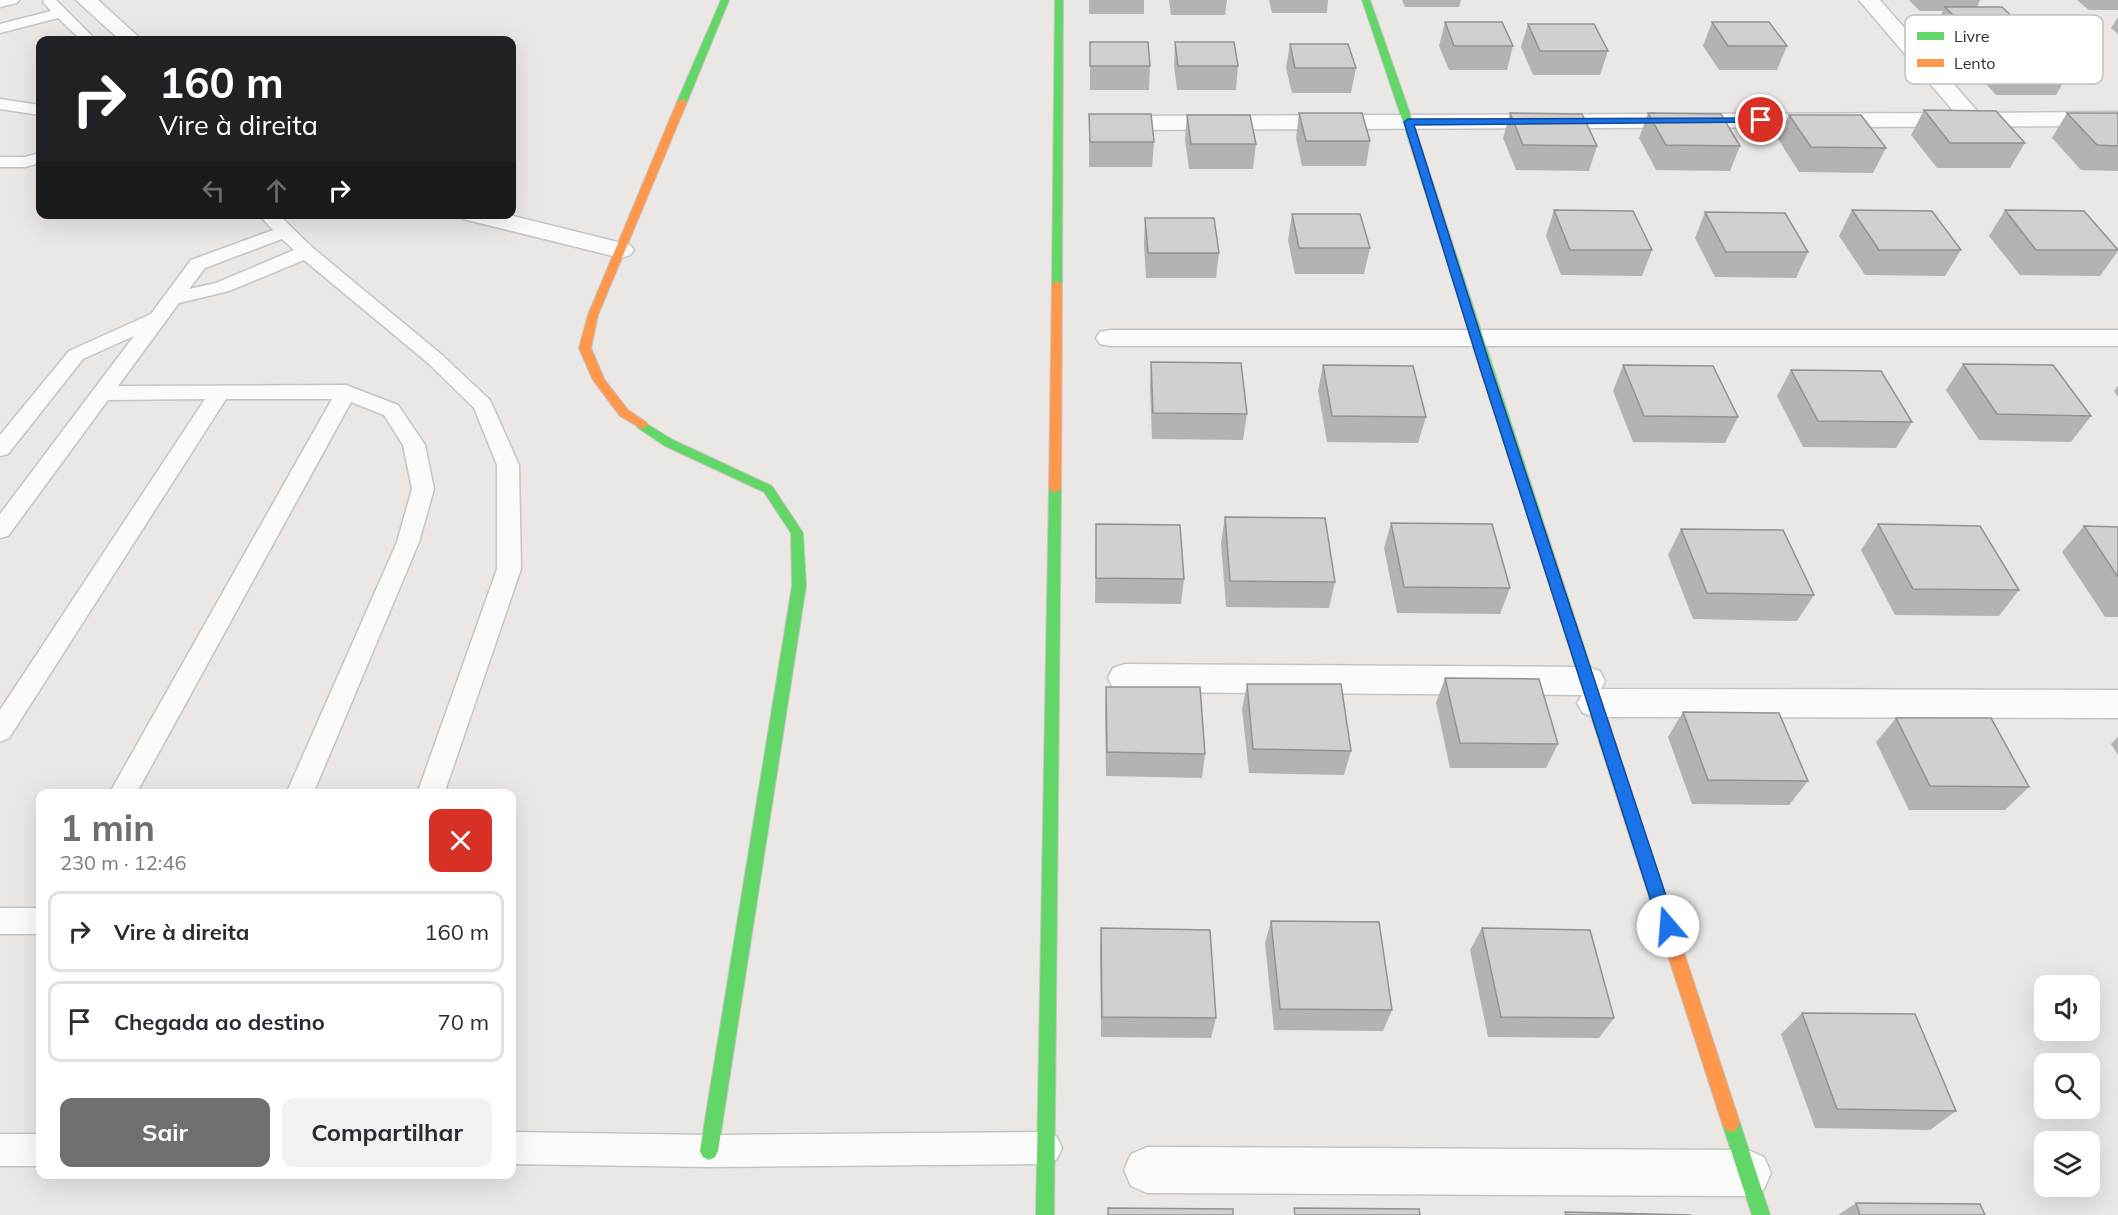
<!DOCTYPE html>
<html lang="pt">
<meta charset="utf-8">
<style>
:root{--surface:#fff;--page:#f2f2f3;--text:#2b2b33;--muted:#7c7c81;--line:#e1e1e2;--accent:#706f6e}
body{margin:0;font-family:Mulish,sans-serif;background:var(--page);color:var(--text);height:100vh;display:flex;flex-direction:column;font-size:22px;white-space:nowrap}
*{box-sizing:border-box;margin:0}
p{font-size:20px;color:var(--muted)}
.icon{flex:none;width:33px;height:33px;fill:none;stroke:currentColor;stroke-width:2;stroke-linecap:round;stroke-linejoin:round}
.map{position:relative;flex:1;overflow:hidden}
.details{position:absolute;left:36px;top:789px;width:480px;height:390px;display:flex;flex-direction:column;background:var(--surface);border-radius:12px;box-shadow:0 6px 24px #0002}
.details>*{flex:none}
.top-card{position:absolute;left:36px;top:36px;width:480px;height:183px;border-radius:12px;box-shadow:0 6px 24px #0002;background:#202124;color:#fff;overflow:hidden}
.fabs{position:absolute;left:2034px;top:975px;display:grid;gap:12px}
.fabs a{display:grid;place-items:center;width:66px;height:66px;border-radius:12px;background:var(--surface);box-shadow:0 6px 24px #0002;font-size:30px}
.pin{position:absolute;display:grid;place-items:center;width:51px;height:51px;color:#fff;margin:-26px;border:3px solid #fff;border-radius:50%;box-shadow:0 2px 6px #0007}
.me{position:absolute;width:66px;margin:-33px;rotate:342deg;stroke-linejoin:round;filter:drop-shadow(0 0 4px #0008)}
.turn{display:flex;align-items:center;gap:21px;height:126px;padding:0 24px;font-size:27px}
.turn .icon{width:78px;height:78px;stroke-width:2.5}
.turn b{display:block;font-size:42px;line-height:51px}
.lanes{display:flex;align-items:center;height:57px;padding:0 24px;background:#0003;justify-content:center;gap:30px;direction:ltr}
.lanes .off{opacity:.35}
.round{display:grid;place-items:center;flex:none;width:63px;height:63px;border-radius:12px;background:var(--page)}
.overview{display:flex;align-items:center;justify-content:space-between;height:102px;padding:0 24px}
h1{font-size:36px;font-weight:700;line-height:45px;color:var(--accent)}
.primary-button{display:flex;gap:12px;margin-top:auto;padding:12px 24px}
.primary-button a{flex:1;height:69px;border-radius:12px;background:var(--accent);color:#fff;font-size:24px;font-weight:700;line-height:69px;text-align:center}
.primary-button a+a{background:var(--page);color:var(--text)}
ul{padding:0;list-style:none}
li{display:flex;align-items:center;gap:18px;height:81px;margin:0 12px 9px;padding:0 12px;border:3px solid var(--line);border-radius:12px}
li div{flex:1}
li b{display:block;font-size:22px}
li em{font-style:normal}
.map>svg:first-child{display:block}
.lines{fill:none;stroke-linecap:round;stroke-linejoin:round}
.lane-casing{stroke:#c5c4c5;stroke-width:3}
.street-casing{stroke:#c5c4c5;stroke-width:3}
.fast-casing{stroke:#c5c4c5;stroke-width:2}
.slow-casing{stroke:#c5c4c5;stroke-width:2}
.lane{fill:#fcfbfb;fill-rule:evenodd}
.street{fill:#fcfbfb;fill-rule:evenodd}
.fast{fill:#63d668;fill-rule:evenodd}
.slow{fill:#ff974d;fill-rule:evenodd}
.wall{fill:#b5b3b1}
.building{fill:#d2d0ce;stroke:#939290;stroke-width:1.5}
.route{fill:#1a73e8;stroke:#114b97;stroke-width:1.5}
.key{fill:#fff;stroke:#c0c0c0;stroke-width:1.5}
.key-label{font-size:16px;fill:#2e2e2e}
</style>
<div class="map">
<svg width="2118" height="1215" viewBox="0 0 2118 1215">
<rect width="100%" height="100%" fill="#eae7e5"/>
<g class="lines">
<defs>
<path id="lane" d="M0 0H19L17 3 0 7Z
M44 0H56L96 40H81L58 18 0 33V24L51 11 43 2Z
M0 99 40 105V115L0 109Z
M40 153V163L25 167H0V157H25Z
M258 214H278L313 248 442 355 490 400 519 465 521 569 444 794H417L497 569V465L474 408 428 363 304 260 229 291 179 303 118 386 346 385 398 405 425 445 434 489 419 542 313 794H286L397 542 412 489 403 445 384 415 351 402 136 794H109L332 399H226L9 738 0 742V710L205 399 108 400 8 536 0 538V514L134 336 83 359 8 454 0 456V435L69 351 151 314 191 260 273 230ZM282 239 294 250 216 283 189 289 205 268Z
M0 908H40V934H0Z
M512 1132 709 1135 1046 1132 1057 1137 1062 1148 1057 1159 1046 1164 709 1167 512 1164Z
M0 1134H40V1166H0Z"/>
<path id="street" d="M76 0H98L142 40H120Z
M1859 0H1880L1979 113 2118 112V126L1106 130 1098 128 1095 123 1098 118 1106 116 1955 113Z
M460 214H505L630 245 634 250 630 255 621 258 463 219Z
M1110 330H2118V346H1110L1100 344 1096 338 1100 332Z
M1125 664 1588 667 1600 671 1605 681 1601 689 2118 690V718L1595 717 1583 713 1577 703 1582 695 1125 692 1113 688 1108 678 1113 668Z
M1147 1147 1748 1150 1764 1157 1771 1173 1764 1189 1748 1196 1147 1193 1131 1186 1124 1170 1131 1154Z"/>
<path id="fast" d="M721 0H729L687 102 679 104 677 102Z
M1055 0H1063L1062 284 1057 287 1052 284Z
M1362 0H1370L1413 122 1629 785 1626 789 1621 791 1616 789 1613 785 1403 122Z
M642 421 673 440 772 486 803 533 806 586 718 1151 715 1157 709 1160 703 1157 700 1151 792 586 791 533 764 492 665 446 638 428 636 425Z
M1055 485 1061 489 1054 1215H1036L1049 489Z
M1731 1114 1737 1117 1740 1123 1770 1215H1752L1722 1123 1725 1117Z"/>
<path id="slow" d="M682 99 687 102 598 315 591 348 604 379 628 410 646 422 648 425 642 429 620 416 593 380 579 348 588 315 677 102Z
M1057 281 1062 284 1061 489 1055 493 1049 489 1052 284Z
M1621 779 1626 781 1629 785 1740 1123 1737 1129 1731 1132 1725 1129 1722 1123 1613 785 1616 781Z"/>
</defs>
<use href="#lane" class="lane-casing"/>
<use href="#street" class="street-casing"/>
<use href="#fast" class="fast-casing"/>
<use href="#slow" class="slow-casing"/>
<use href="#lane" class="lane"/>
<use href="#street" class="street"/>
<use href="#fast" class="fast"/>
<use href="#slow" class="slow"/>
</g>
<path class="wall" d="M1089 0H1144V14H1089Z
M1169 0H1227L1225 15H1171Z
M1269 0H1328L1327 13H1272Z
M1402 0H1461L1459 7H1405Z
M1909 0H1980L1977 7 2025 29 2015 46 2070 71 2056 95H1996L1973 70 1983 53H1954L1933 31 1943 11H1920Z
M2077 0H2118V10H2089Z
M2118 17V34L2111 28Z
M1445 22 1513 46 1507 70H1449L1439 46Z
M1712 22 1787 46 1777 70H1719L1703 46Z
M1528 24 1608 51 1600 75H1533L1521 47Z
M1090 42 1150 66 1149 90H1090Z
M1175 42 1238 66 1236 90H1177L1174 66Z
M1290 44 1356 68 1351 93H1292L1286 68Z
M1924 110 2025 143 2010 168H1937L1911 135Z
M1299 113 1370 141 1366 166H1302L1296 138Z
M1510 113 1597 146 1589 171 1516 170 1503 138Z
M1648 113 1740 146 1730 171 1656 170 1639 138Z
M2067 113H2118V171L2081 170 2052 138Z
M1089 114 1154 142 1152 167H1089Z
M1187 115 1256 144 1253 169H1189L1185 140Z
M1789 115 1886 148 1873 173 1799 172 1778 139Z
M1554 210 1652 250 1642 276 1561 275 1546 236Z
M1852 210 1961 250 1945 276 1865 275 1839 236Z
M2005 210 2118 250V251L2100 276 2020 275 1989 236Z
M1705 212 1808 252 1796 278 1715 277 1695 238Z
M1292 214 1370 248 1364 274H1295L1288 240Z
M1145 218 1219 253 1216 278H1146L1144 244Z
M1151 362 1247 414 1243 440 1152 439 1150 388Z
M1963 364 2091 416 2071 442 1979 440 1946 390Z
M1323 365 1426 417 1418 443 1327 442 1318 391Z
M1623 365 1738 417 1725 443 1633 442 1613 391Z
M1791 370 1912 422 1896 448 1803 447 1777 396Z
M2118 386V397L2114 391Z
M1225 517 1335 582 1329 608 1226 607 1221 543Z
M1391 523 1510 588 1500 614 1397 613 1384 548Z
M1096 524 1184 579 1181 604 1095 603Z
M1878 524 2019 590 1999 616 1895 615 1861 550Z
M2084 526 2118 527V617H2105L2062 552Z
M1681 529 1814 595 1797 621 1693 619 1668 555Z
M1445 678 1558 744 1546 768H1450L1436 703Z
M1247 684 1351 751 1344 775 1249 773 1242 709Z
M1106 687 1205 754 1202 778 1106 776 1105 712Z
M1683 712 1808 781 1789 805 1692 804 1668 737Z
M1896 718 2029 787 2005 810H1909L1876 742Z
M2118 737V755L2111 744Z
M1271 921 1392 1010 1383 1031 1274 1030 1265 943Z
M1101 928 1216 1018 1211 1038 1101 1037 1100 950Z
M1482 928 1614 1018 1599 1038 1488 1037 1470 950Z
M1802 1013 1956 1111 1930 1130 1815 1128 1781 1034Z
M1856 1203 1985 1215H1838Z"/>
<path class="building" d="M1945 7H2002L2025 29H1967Z
M1445 22H1502L1513 46H1454Z
M1712 22H1769L1787 46H1728Z
M1528 24H1594L1608 51H1540Z
M1090 42H1148L1150 66H1090Z
M1175 42H1234L1238 66H1178Z
M1290 44H1348L1356 68H1295Z
M1924 110 1996 111 2025 143H1950Z
M1299 113H1362L1370 141H1306Z
M1510 113 1582 114 1597 146 1523 145Z
M1648 113 1721 114 1740 146 1666 145Z
M2067 113H2118V146L2097 145Z
M1089 114H1151L1154 142H1090Z
M1187 115H1250L1256 144H1191Z
M1789 115H1861L1886 148 1811 147Z
M1554 210 1633 211 1652 250H1570Z
M1852 210 1932 211 1961 250H1879Z
M2005 210 2084 211 2118 250H2036Z
M1705 212 1785 213 1808 252H1726Z
M1292 214H1360L1370 248H1299Z
M1145 218H1214L1219 253H1148Z
M1151 362 1241 363 1247 414 1153 413Z
M1963 364 2053 365 2091 416 1997 414Z
M1323 365 1413 366 1426 417 1332 416Z
M1623 365 1713 366 1738 417 1644 416Z
M1791 370 1881 371 1912 422 1818 421Z
M1225 517 1325 518 1335 582 1230 581Z
M1391 523 1492 524 1510 588 1404 587Z
M1096 524 1180 525 1184 579 1096 578Z
M1878 524 1980 526 2019 590 1913 589Z
M2084 526 2118 527V577Z
M1681 529 1783 530 1814 595 1707 593Z
M1445 678 1539 679 1558 744 1460 743Z
M1247 684H1341L1351 751 1253 749Z
M1106 687H1200L1205 754 1107 752Z
M1683 712 1779 713 1808 781 1708 780Z
M1896 718H1991L2029 787 1930 786Z
M1271 921 1379 922 1392 1010 1280 1009Z
M1101 928 1210 930 1216 1018 1102 1017Z
M1482 928 1590 930 1614 1018 1501 1017Z
M1802 1013 1915 1014 1956 1111 1837 1109Z
M1856 1203 1980 1204 1985 1215H1860Z
M1108 1208 1233 1209V1215H1108Z
M1294 1208 1419 1209 1420 1215H1295Z
M1565 1212 1691 1215H1566Z"/>
<path class="route" d="M1761 118H1764V122L1414 125 1489 362 1676 926 1674 932 1668 934 1662 932 1659 926 1478 362 1404 122 1408 119Z"/>
<rect x="1905" y="15" width="198" height="69" rx="9" class="key"/>
<rect x="1917" y="32" width="27" height="8" fill="#63d668"/>
<rect x="1917" y="59" width="27" height="8" fill="#ff974d"/>
<g class="key-label">
<text x="1954" y="42">Livre</text>
<text x="1954" y="69">Lento</text>
</g>
</svg>
<div class="fabs">
<a><svg class="icon" aria-label="sound" viewBox="0 0 24 24"><path d="M4 9h4l5-4v14l-5-4H4zM17 9q2 3 0 6"/></svg></a>
<a><svg class="icon" aria-label="search" viewBox="0 0 24 24"><circle cx="10" cy="10" r="6"/><path d="M15 15l6 6"/></svg></a>
<a><svg class="icon" aria-label="layers" viewBox="0 0 24 24"><path d="M12 4l9 5-9 5-9-5zM3 14l9 5 9-5"/></svg></a>
</div>
<div class="pin" style="left:1761px;top:120px;background:#d93025"><svg class="icon" aria-label="arrive" viewBox="0 0 24 24"><path d="M6 21V4h12l-3 4 3 4H6"/></svg></div>
<svg class="me" style="left:1668px;top:926px" viewBox="-20 -20 40 40"><circle r="19" fill="#fff"/><path d="M0-13L10 11 0 6-10 11z" fill="#1a73e8"/></svg>
<div class="top-card">
<div class="turn"><svg class="icon" aria-label="right" viewBox="0 0 24 24"><path d="M7 20v-9h11M14 6l5 5-5 5"/></svg><div><b>160 m</b>Vire à direita</div></div>
<div class="lanes"><svg class="icon off" aria-label="left" viewBox="0 0 24 24"><path d="M17 20v-9H6M10 6l-5 5 5 5"/></svg><svg class="icon off" aria-label="ahead" viewBox="0 0 24 24"><path d="M12 20V5M6 11l6-6 6 6"/></svg><svg class="icon" aria-label="right" viewBox="0 0 24 24"><path d="M7 20v-9h11M14 6l5 5-5 5"/></svg></div>
</div>
<section class="details">
<div class="overview"><div><h1>1 min</h1><p>230 m · 12:46</p></div><a class="round" style="background:#d93025;color:#fff"><svg class="icon" aria-label="close" viewBox="0 0 24 24"><path d="M6 6l12 12M18 6L6 18"/></svg></a></div>
<ul>
<li><svg class="icon" aria-label="right" viewBox="0 0 24 24"><path d="M7 20v-9h11M14 6l5 5-5 5"/></svg><div><b>Vire à direita</b></div><em>160 m</em></li>
<li><svg class="icon" aria-label="arrive" viewBox="0 0 24 24"><path d="M6 21V4h12l-3 4 3 4H6"/></svg><div><b>Chegada ao destino</b></div><em>70 m</em></li>
</ul>
<div class="primary-button"><a>Sair</a><a>Compartilhar</a></div>
</section>
</div>
